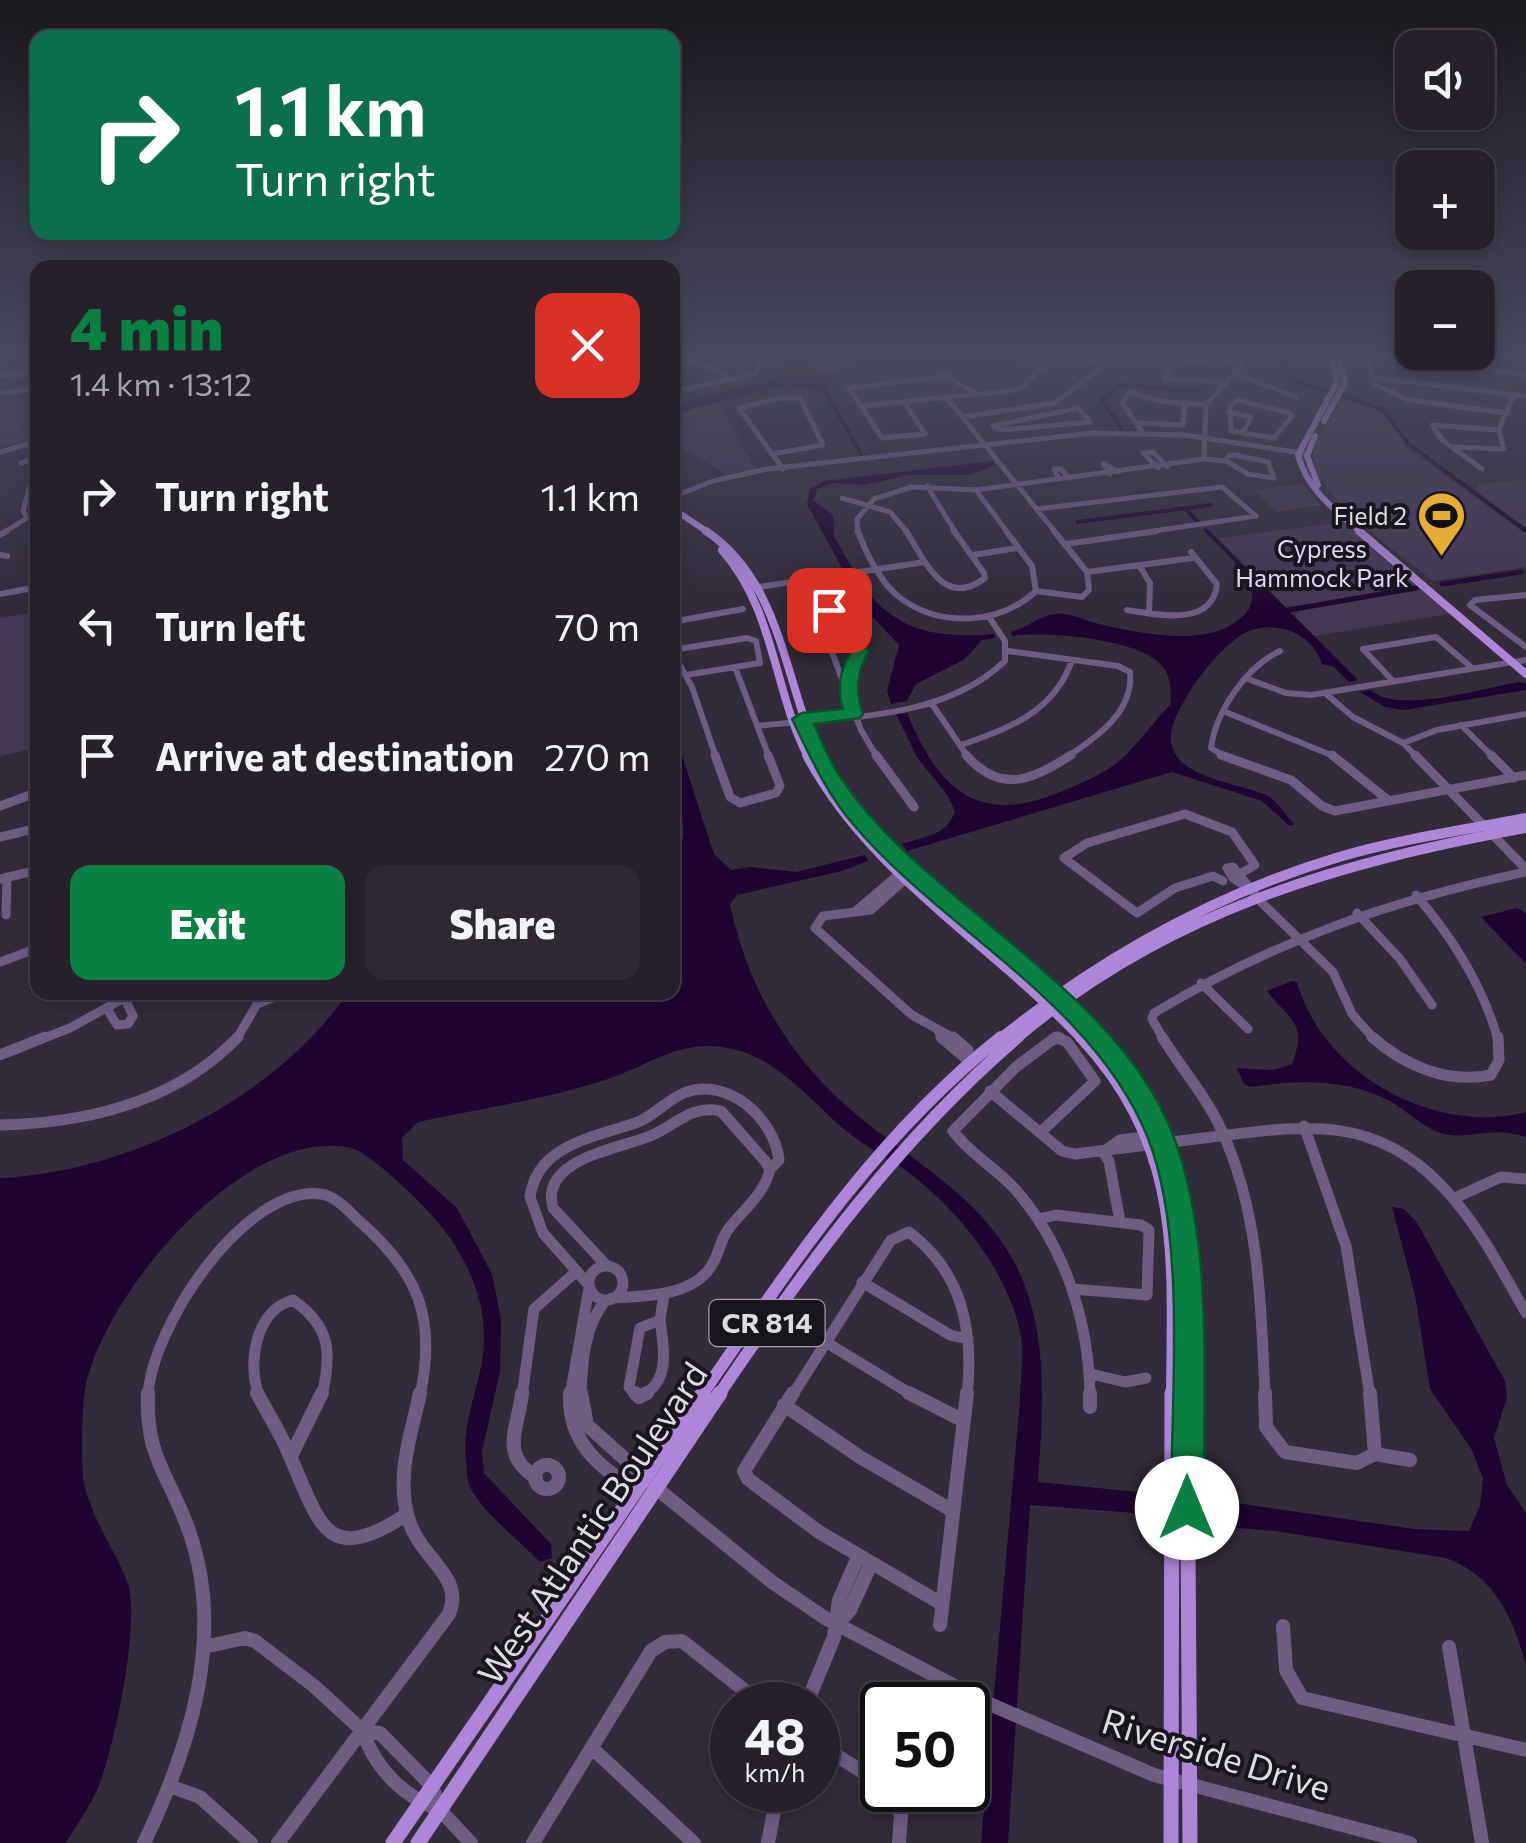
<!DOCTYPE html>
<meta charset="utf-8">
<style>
:root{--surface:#26202b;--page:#2e2833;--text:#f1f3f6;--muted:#a4a3a9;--line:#423e47;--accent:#0b8043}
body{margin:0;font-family:Commissioner,sans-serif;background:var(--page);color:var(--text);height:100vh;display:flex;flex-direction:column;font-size:38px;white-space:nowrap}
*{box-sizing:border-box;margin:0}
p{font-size:32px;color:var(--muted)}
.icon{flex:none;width:55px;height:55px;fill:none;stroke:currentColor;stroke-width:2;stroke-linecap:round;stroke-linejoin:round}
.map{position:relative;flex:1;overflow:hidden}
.panel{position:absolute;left:30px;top:260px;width:650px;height:740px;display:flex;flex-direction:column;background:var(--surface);border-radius:20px;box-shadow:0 5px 15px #0003,0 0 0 2px var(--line)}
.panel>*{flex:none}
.top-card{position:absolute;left:30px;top:30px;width:650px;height:210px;border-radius:20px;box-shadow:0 5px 15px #0003,0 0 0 2px var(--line);background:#0b6e4f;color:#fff;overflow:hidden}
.fabs{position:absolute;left:1395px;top:30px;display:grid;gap:20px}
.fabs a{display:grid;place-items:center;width:100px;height:100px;border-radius:20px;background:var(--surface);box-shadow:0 5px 15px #0003,0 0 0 2px var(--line);font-size:50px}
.speed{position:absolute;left:710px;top:1682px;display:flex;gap:20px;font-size:50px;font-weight:700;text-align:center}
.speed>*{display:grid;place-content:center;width:130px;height:130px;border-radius:50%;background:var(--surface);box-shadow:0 5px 15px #0003,0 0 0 2px var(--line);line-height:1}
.speed small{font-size:25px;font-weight:400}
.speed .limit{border:5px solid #111;border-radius:15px;background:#fff;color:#111}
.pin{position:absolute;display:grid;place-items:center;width:85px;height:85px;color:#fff;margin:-42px;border-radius:20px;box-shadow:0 5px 15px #0006}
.me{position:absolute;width:110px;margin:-55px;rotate:0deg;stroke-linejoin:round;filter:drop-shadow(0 0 8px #0008)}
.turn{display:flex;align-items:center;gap:35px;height:210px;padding:0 40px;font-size:45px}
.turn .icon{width:130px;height:130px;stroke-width:2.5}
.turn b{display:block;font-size:70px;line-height:85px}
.round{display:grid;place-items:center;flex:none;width:105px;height:105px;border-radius:20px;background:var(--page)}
.headline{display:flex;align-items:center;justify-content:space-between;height:170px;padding:0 40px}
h1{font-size:60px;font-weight:800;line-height:75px;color:var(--accent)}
.primary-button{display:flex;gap:20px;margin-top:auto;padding:20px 40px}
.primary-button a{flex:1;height:115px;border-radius:20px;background:var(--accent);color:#fff;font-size:40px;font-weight:800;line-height:115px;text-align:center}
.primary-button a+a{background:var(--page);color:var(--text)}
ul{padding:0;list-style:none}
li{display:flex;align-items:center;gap:30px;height:130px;padding:0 40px}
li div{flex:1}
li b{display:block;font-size:38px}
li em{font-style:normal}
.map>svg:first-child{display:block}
.green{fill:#443754}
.water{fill:#1e0531}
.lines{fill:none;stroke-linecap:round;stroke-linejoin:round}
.canal-far1{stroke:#1e0531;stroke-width:4}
.canal{stroke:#1e0531;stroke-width:5}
.minor-far4{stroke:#6e5c83;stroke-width:5}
.minor-far3{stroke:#6e5c83;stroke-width:6}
.minor-far2{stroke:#6e5c83;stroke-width:9}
.minor-far1{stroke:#6e5c83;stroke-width:11}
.minor{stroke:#6e5c83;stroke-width:14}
.major-far4{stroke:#ad86d7;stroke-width:6}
.major-far3{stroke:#ad86d7;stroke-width:8}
.major-far2{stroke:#ad86d7;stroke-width:10}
.major-far1{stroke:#ad86d7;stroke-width:12}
.major{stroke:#ad86d7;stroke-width:15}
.route{fill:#0b8043;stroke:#07532c;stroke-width:2.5}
.labels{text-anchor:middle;stroke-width:8;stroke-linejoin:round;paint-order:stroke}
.far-poi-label{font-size:25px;fill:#dfdbe4;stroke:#18151c;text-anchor:end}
.far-park-label{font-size:25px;fill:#e2d4f4;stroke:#18151c}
.shield{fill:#18151c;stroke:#a3a0a8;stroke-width:2.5}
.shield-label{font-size:28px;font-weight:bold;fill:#dfdbe4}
.near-street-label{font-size:35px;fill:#dfdbe4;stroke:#18151c}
</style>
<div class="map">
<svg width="1526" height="1843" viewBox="0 0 1526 1843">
<rect width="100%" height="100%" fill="#322b39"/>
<path class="green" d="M1345 396C1358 401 1375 404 1385 415 1395 426 1398 439 1409 450L1526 534V567L1433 581C1402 555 1308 494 1314 451 1317 433 1336 412 1345 396Z
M37 400V436L0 447V403Z
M718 401 755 469 728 475 673 443V414Z
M1526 479V528L1477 493 1479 484Z
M1303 484 1321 505 1277 512 1254 490Z
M1344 522 1417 586 1318 602 1320 605 1421 590 1450 614 1314 636 1295 617 1298 611 1316 605 1285 606 1218 538Z
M37 612V748L0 756V618Z"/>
<path class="water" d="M777 354H805L808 365 826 373 857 370 862 362 857 354 921 364 972 356 1034 354 996 379 940 365 844 375 827 382 829 398 811 389 785 385 673 414V404L773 381 785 365Z
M992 461 995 465 969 475H909L865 485 833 483 818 489 813 500 833 515 834 536 852 568H842L807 504 810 489 824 481Z
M1206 528 1358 680 1349 682 1334 667 1322 664C1313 633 1276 619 1247 632 1220 644 1174 705 1171 735 1168 779 1240 782 1268 796 1278 802 1286 816 1294 824L1290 826 1262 801 1172 772 907 851 902 844C924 837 948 835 955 811L946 793 918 759 896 714 907 713C940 793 980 827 1065 790 1084 782 1110 771 1125 756 1141 740 1154 721 1171 704 1170 690 1172 679 1163 667 1141 638 1045 631 1012 636L1011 632C1026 628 1040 616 1054 614 1067 611 1086 621 1099 624 1140 633 1207 649 1242 617 1274 589 1222 550 1203 530Z
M857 577C891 631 934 639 994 634L995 638 982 640 965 659 916 684 907 701 891 704 887 691 899 645 869 613 849 578Z
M1519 682 1526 684V690L1404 710 1385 707 1360 692 1371 690C1397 715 1483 688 1519 682Z
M673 728 714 854 731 870 751 867 796 872 865 855 868 861 842 871 737 895 730 904C748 991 793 1064 863 1120 916 1163 977 1196 1012 1258 1050 1326 1043 1408 1038 1482L1148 1493V1514L1030 1505 1008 1843H981L1020 1400C1020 1379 1025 1352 1020 1331 1006 1269 958 1210 908 1172 887 1157 863 1146 844 1129 801 1092 768 1045 705 1046 670 1047 643 1067 611 1078 549 1099 482 1108 418 1122L402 1138 403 1160 457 1208 492 1274 501 1319 500 1372 482 1451 484 1473 551 1544 552 1558 540 1562C519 1540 488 1517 472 1491 467 1484 467 1471 466 1462 462 1429 474 1399 481 1367 494 1305 464 1246 421 1204 408 1190 368 1152 351 1148 245 1124 103 1294 85 1389 82 1409 80 1468 85 1487 93 1521 116 1551 128 1584 140 1621 116 1738 102 1777 95 1800 78 1822 66 1843H0V1178C129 1172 274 1099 348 993L672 992 673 860C695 830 675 808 673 776 671 760 673 744 673 728Z
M1517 908 1526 913V964L1481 917Z
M1292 981 1297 982C1322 1074 1435 1136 1526 1112V1137C1492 1126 1477 1138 1449 1135 1427 1132 1407 1110 1388 1100 1345 1078 1296 1080 1250 1087L1244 1084 1237 1068 1273 1070 1292 1064C1308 1022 1290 1021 1267 991Z
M1392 1207 1404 1209 1416 1221 1505 1381 1507 1397 1494 1438 1507 1485 1526 1513V1665C1513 1618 1495 1576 1446 1558L1275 1531 1212 1526 1205 1515 1206 1501H1223L1414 1529 1469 1531 1480 1506 1483 1479 1472 1450 1430 1389 1415 1295Z"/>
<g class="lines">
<path class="canal-far1" d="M1280 354 1284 370 1298 382 1382 409 1409 444 1526 531
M0 362 38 359
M829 398 861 454
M1122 430 1102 400 1119 384 1196 392
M1185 508 1198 522
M1078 522 1211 505"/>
<path class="canal" d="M1442 584 1521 572
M1289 610 1416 588"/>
<path class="minor-far4" d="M831 354 835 362
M1069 354 1104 366
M1478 354 1480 370
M1507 354 1526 357
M1317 356 1419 361 1526 375
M1366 356 1375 384 1408 400 1507 413
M695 362 724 373 733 381
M672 370 706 354
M1234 373 1296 397
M0 376 38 373
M1375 378 1526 396
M1226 382 1164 379 1170 364 1217 359 1242 364
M672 392 755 374 760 364 750 354
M0 393 38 389
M946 397 1056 533
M780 398H800L823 445 772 454 739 408Z
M1237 400 1289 413 1292 416 1274 438 1231 431 1230 407Z
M904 402 925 434 882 438 849 388 947 376 976 394
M860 406 1009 391 1020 388 1044 366 1069 354
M1078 408 1090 422 1001 430 993 426Z
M1228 412 1251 417 1243 433
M963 417 1054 403 1104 366
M1137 423 1183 425 1185 403
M1143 433 1122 403 1129 392 1159 401 1206 405
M1452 447 1504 449 1499 430 1514 394
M0 452 38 441
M772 454 783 469
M1235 455 1268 462 1274 478 1248 474 1226 461 1228 456Z
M1204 459 1206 405 1242 364 1246 354
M21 463 38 458
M1158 468 1143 453 1153 452 1167 467
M1482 469 1442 440 1432 425 1499 430
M1110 474 1103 463 1118 472
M1059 479 1054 469H1061L1069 478
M927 486 956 533
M976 490 1008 533
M672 497 713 481 767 469 1092 433 1185 435 1308 454
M842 498 890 512 908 533
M1037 509 1222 487 1256 516 1140 533
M27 518 23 511 30 486 38 482
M3 533 27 518 38 521
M858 533 857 519 874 499 912 487 976 490 1204 459 1226 461"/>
<path class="minor-far3" d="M858 531C865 552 881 583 899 597 939 628 1000 625 1036 591
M906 531C926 562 944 609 985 578L984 573 954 531
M1006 531 1032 566 1036 591
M0 535 7 531
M1066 544 1157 531
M0 555 7 556
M973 555 1017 548
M1139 565 1150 583 1149 613
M1087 572 1193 558
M813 579 829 610 859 648 847 691
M805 580 861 730 877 757
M752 588 925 562
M1036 591 1082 597 1089 590 1087 572 1054 531
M0 594 38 587
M1526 595 1475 600 1470 605 1526 647
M1127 610C1158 615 1213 627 1217 584L1191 552
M672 622 743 609
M672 650 747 638 756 641 760 663 686 675
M672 651 692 687 716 757
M1008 651 1118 666 1130 672C1134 712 1097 737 1067 757
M735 667 769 757
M1248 679 1286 693 1311 695 1526 660
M1393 681 1363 649 1436 637 1471 667
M1325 693 1353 717 1403 743 1417 757
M932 704 968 757
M1223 711 1336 757
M1461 725 1493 757
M758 726C841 716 941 722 1005 661V641L989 617
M1403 743 1437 730 1526 714
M961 745C1009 729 1055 711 1072 660
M1226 757 1211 748C1216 711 1246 667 1280 651"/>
<path class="minor-far2" d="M715 755 730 797 740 803 776 793 780 786 768 755
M876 755 914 807
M966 755C1000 794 1032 781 1071 755
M1221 755 1291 780 1322 806 1335 811 1526 775
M1332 755 1388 800
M1415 755 1526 869
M1491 755 1514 778
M0 806 38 792
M0 837 38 828
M910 875 871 910 823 916 815 928 912 1015 957 1040
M0 879 38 870
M1223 881 1213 876 1175 888 1137 913 1064 858 1087 843 1185 814 1232 832 1255 865 1235 877
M1248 888 1233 878 1227 868 1233 867 1261 902 1333 972 1352 1014 1375 1040
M1416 895C1452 937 1483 986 1498 1040
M856 911 897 876
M1357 913 1400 959 1432 1005
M6 915 7 877
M0 962 38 948
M1201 983 1248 1029
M257 1004 288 992
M107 1009 117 1025 128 1024 133 1016 125 999
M939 1032 942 1040
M39 1040 70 1028 135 992
M236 1040 257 1004
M1053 1040H1063
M1164 1040 1152 1019 1154 1013C1274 941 1389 901 1526 872"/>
<path class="minor-far1" d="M941 1037 969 1061
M953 1037 968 1050
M1056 1037 1016 1067 953 1131C970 1154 996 1168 1015 1189 1065 1246 1089 1321 1090 1396
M1162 1037C1181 1068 1206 1096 1221 1129 1260 1213 1261 1305 1265 1396
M1372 1037C1405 1066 1447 1084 1491 1075L1499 1060 1498 1037
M0 1055 45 1037
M990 1091 1062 1151 1075 1154C1121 1148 1167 1143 1212 1137 1301 1126 1372 1113 1441 1185 1477 1222 1501 1269 1526 1313
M0 1125C87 1123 176 1102 238 1037
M1304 1126 1346 1246 1370 1396
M1041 1132 1095 1081 1067 1042 1058 1037
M1103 1152 1109 1161 1120 1222
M1103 1152 1120 1140 1150 1136
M1457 1197 1501 1177 1526 1179
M1039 1219 1056 1215 1141 1225 1149 1230 1147 1295 1072 1289
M606 1265 553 1208C539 1159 619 1149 650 1136 676 1126 690 1104 721 1111L765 1161 770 1169C765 1193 745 1208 730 1227 721 1237 720 1251 713 1263 695 1297 645 1296 612 1298
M589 1283a17 17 0 1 1 34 0a17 17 0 1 1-34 0Z
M862 1282 950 1335 968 1339
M588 1284 543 1233 530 1197C537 1143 598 1137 638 1122 655 1115 667 1100 684 1093 728 1076 774 1118 779 1160L770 1169
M660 1320 664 1295
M824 1341 914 1396
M1091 1374 1125 1382 1146 1378
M148 1396C151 1328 244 1185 321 1194 334 1195 349 1211 358 1220 418 1272 437 1317 420 1396
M259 1396C247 1364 255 1310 293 1300 331 1327 332 1352 322 1396
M522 1396 534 1309 577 1271
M570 1396 589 1288
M581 1396C582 1363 584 1326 606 1300
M638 1396 629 1387 640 1328 660 1320
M641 1396C671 1382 664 1347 660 1320
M792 1396 891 1240 909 1232C963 1273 974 1331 967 1396"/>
<path class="minor" d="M257 1393C268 1414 281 1434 290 1456 320 1524 326 1568 407 1514
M522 1393C518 1431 499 1453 536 1478
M570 1393C568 1442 597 1466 636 1490
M581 1393 587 1425 666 1496 772 1582 825 1618 985 1702 1154 1775 1410 1843
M635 1393 639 1397 647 1393
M793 1393 744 1471 748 1479 819 1532 942 1604
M909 1393 964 1421
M1090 1393V1407
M1265 1393 1266 1427 1285 1452 1357 1463 1375 1454 1410 1460
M1370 1393 1375 1454
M784 1405 860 1457 953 1511
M291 1456 322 1393
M535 1477a12 12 0 1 1 24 0a12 12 0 1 1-24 0Z
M839 1623 850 1610 871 1564
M940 1625 967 1393
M1283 1626 1286 1670 1302 1698 1526 1750
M204 1647 245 1638 255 1641 314 1686 363 1731 380 1733 432 1786 440 1810 471 1843
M1449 1647 1482 1843
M806 1705 834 1637 839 1600 858 1557
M363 1731C374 1768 404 1797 440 1810
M818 1744 882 1784
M592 1748 694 1843
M172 1787 200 1797 251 1843
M890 1790 901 1815 899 1843
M144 1843C190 1747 226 1636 189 1531 170 1476 145 1458 148 1393
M278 1843 449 1614C465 1575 420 1560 408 1518 396 1475 411 1435 420 1393
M533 1843 651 1651 665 1642 682 1641 763 1705
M768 1843 778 1790"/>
<path class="major-far4" d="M1331 354 1337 382 1298 455C1307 490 1335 510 1362 533
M1324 421 1345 383 1338 355
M1315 436 1307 456 1318 485
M672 508 709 533"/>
<path class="major-far3" d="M706 531C781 581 784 680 819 757
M1359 531 1526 674
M722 550C775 610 773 689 808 757"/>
<path class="major-far2" d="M807 755C870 874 993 944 1083 1040
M817 755C831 776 844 800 860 819 932 901 1028 958 1099 1040
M998 1040C1101 958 1212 895 1339 857 1400 839 1464 830 1526 818
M1015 1040C1165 912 1336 863 1526 828"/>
<path class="major-far1" d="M1081 1037C1184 1148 1173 1256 1172 1396
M1097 1037C1145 1094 1178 1166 1186 1240 1191 1291 1187 1345 1187 1396
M701 1396C790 1267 876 1136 1001 1037
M718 1396C806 1266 898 1140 1018 1037"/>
<path class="major" d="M1187 1393 1190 1843
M393 1843 703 1393
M418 1843 720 1393
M1171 1843 1172 1393"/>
</g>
<linearGradient id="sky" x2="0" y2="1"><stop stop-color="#1c181f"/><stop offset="0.58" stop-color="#494a5f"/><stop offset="1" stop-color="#494a5f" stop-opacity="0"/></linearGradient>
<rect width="1526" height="612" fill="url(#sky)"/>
<path class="route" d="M829 605 835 607 869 652C856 673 855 691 863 714L860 718 814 724C822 742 830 762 841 778 885 844 951 891 1010 942 1063 987 1114 1030 1151 1090 1220 1202 1202 1379 1204 1508L1199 1520 1187 1524 1175 1520 1171 1508C1171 1399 1187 1238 1148 1138 1093 1001 944 932 853 824 826 793 810 756 792 719L802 713 843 709C836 688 840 670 851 652L820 610Z"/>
<defs>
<symbol id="stadium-pin" viewBox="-11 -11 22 30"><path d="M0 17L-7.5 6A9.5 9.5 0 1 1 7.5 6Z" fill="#e5ad35" stroke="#18151c"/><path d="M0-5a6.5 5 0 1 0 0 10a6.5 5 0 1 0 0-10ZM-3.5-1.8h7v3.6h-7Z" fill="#111"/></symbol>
</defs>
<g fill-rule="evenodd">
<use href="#stadium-pin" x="1414" y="488" width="55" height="75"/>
</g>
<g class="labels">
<g class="far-poi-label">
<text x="1407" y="525">Field 2</text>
</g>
<g class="far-park-label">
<text x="1322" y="558">Cypress<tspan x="1322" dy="29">Hammock Park</tspan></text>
</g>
<rect class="shield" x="709.5" y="1300" width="115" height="46" rx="8"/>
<g class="shield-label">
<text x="767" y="1333">CR 814</text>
</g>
<g class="near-street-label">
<text transform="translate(593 1524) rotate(-56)" y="12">West Atlantic Boulevard</text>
<text transform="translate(1216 1755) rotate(17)" y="12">Riverside Drive</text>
</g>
</g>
</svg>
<div class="fabs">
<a><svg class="icon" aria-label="sound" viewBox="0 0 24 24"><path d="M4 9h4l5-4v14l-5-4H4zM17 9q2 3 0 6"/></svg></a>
<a>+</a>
<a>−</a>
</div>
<div class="speed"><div>48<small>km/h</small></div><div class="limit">50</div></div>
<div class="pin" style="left:829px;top:610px;background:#d93025"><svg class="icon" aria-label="arrive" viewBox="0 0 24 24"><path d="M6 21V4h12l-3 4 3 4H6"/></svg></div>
<svg class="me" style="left:1187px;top:1508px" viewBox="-20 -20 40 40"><circle r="19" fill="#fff"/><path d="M0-13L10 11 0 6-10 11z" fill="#0b8043"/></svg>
<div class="top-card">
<div class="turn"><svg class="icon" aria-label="right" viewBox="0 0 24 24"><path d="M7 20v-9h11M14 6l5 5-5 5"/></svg><div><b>1.1 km</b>Turn right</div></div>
</div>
<section class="panel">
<div class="headline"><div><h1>4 min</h1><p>1.4 km · 13:12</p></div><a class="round" style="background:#d93025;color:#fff"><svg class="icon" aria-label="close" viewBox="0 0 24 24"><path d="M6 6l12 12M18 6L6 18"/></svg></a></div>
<ul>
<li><svg class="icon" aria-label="right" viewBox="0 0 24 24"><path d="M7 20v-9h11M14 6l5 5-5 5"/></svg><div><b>Turn right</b></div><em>1.1 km</em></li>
<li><svg class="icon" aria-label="left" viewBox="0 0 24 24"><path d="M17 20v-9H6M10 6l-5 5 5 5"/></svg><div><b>Turn left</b></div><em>70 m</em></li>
<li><svg class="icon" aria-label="arrive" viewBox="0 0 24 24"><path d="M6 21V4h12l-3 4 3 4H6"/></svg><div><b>Arrive at destination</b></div><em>270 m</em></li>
</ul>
<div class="primary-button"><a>Exit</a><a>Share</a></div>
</section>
</div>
